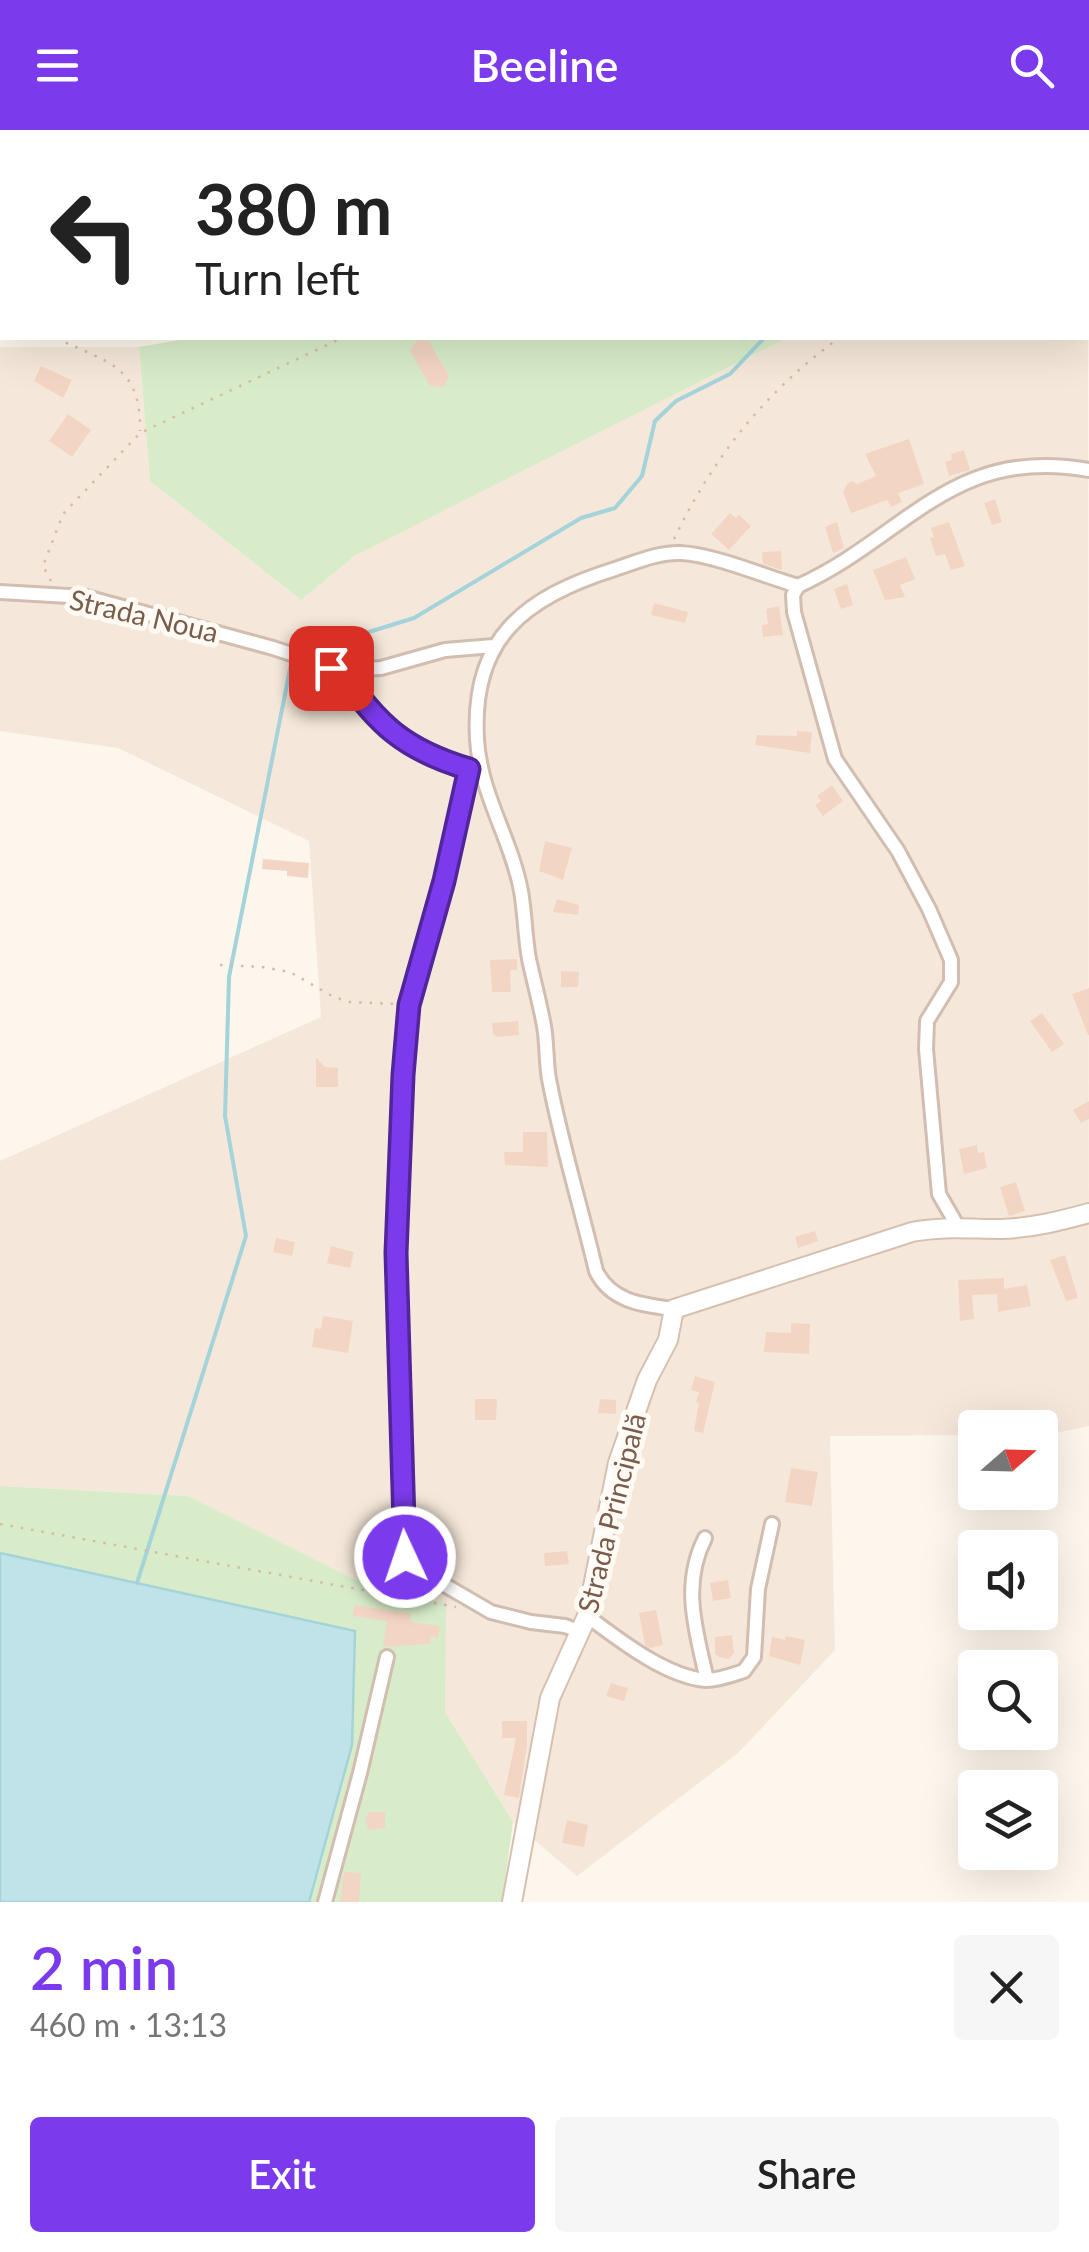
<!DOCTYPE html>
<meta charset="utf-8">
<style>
:root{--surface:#fff;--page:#f6f6f6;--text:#222;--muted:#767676;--accent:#7c3aed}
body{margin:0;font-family:Lato,sans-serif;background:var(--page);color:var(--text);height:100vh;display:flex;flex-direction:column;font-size:38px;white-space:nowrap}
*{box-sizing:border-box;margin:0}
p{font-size:32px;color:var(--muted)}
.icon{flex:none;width:55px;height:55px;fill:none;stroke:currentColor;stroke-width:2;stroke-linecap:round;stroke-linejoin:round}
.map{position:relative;height:1772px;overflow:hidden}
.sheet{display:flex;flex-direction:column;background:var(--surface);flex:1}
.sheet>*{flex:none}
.banner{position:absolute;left:0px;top:0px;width:1090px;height:210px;box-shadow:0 10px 40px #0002;background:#fff;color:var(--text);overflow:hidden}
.needle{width:65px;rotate:70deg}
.controls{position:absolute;left:958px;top:1280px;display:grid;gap:20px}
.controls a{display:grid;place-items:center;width:100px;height:100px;border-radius:10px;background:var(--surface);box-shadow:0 10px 40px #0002;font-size:50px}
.pin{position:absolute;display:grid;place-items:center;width:85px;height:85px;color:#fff;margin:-42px;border-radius:20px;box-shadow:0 5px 15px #0006}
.me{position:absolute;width:110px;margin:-55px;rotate:357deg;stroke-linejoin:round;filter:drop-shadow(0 0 8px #0008)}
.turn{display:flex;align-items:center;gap:35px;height:210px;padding:0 30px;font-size:45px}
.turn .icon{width:130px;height:130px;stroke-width:2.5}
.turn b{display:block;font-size:70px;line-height:85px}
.round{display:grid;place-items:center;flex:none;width:105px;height:105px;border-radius:10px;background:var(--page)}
.summary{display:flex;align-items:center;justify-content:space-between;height:170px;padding:0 30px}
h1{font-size:60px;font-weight:600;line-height:75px;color:var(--accent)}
.primary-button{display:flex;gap:20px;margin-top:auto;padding:20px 30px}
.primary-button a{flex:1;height:115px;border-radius:10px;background:var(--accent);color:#fff;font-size:40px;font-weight:600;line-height:115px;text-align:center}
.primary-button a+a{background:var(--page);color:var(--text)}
header{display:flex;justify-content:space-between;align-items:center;height:130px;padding:0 30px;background:var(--accent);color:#fff;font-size:45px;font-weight:600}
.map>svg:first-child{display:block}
.residential{fill:#f5e8da}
.industrial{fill:#efe9e4}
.green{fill:#d8ecc9}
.water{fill:#bfe3e8;stroke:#a5d3da;stroke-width:2.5}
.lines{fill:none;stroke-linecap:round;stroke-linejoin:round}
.stream{stroke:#a5d3da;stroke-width:4}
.building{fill:#f3d5c3}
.minor-casing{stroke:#d1beb0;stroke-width:18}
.secondary-casing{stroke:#d6c0b0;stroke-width:22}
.path{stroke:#d9b8a5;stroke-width:2.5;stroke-dasharray:2.5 8;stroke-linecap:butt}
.minor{stroke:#fff;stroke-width:12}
.secondary{stroke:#fff;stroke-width:18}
.route-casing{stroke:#51269a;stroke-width:25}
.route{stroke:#7c3aed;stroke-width:18}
.labels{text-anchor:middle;stroke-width:10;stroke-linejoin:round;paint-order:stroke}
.street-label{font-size:28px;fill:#7a5c4d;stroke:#fffaf3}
</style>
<header><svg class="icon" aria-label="menu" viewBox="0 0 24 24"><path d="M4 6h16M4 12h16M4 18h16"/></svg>Beeline<svg class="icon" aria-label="search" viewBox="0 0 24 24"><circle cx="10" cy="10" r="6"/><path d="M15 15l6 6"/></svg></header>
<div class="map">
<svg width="1089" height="1772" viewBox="0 0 1089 1772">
<rect width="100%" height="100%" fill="#fdf6ec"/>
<path class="residential" d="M1088 116 1089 1296 1046 1305H1040V1298H975V1305L830 1306 835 1520 738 1623 577 1746 513 1692 445 1582V1473L352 1448 188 1366 0 1356V1031L321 887 309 711 118 618 0 601V217H139L150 351 301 470 356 425 787 208H1088Z"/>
<path class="industrial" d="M494 0H665L657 2Z"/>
<path class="green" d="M665 0H1089V116L1088 2H657Z
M191 208H787L356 425 301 470 150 351 139 217Z
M0 1356 188 1366 352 1448 446 1473 445 1582 513 1692 502 1772H0Z"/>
<path class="water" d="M0 1423 355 1501 352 1615 309 1772H0Z"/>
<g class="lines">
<path class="stream" d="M1088 108H1089
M294 520 296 508 356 506 414 488 581 388 615 378 642 346 655 291 676 271 730 244 764 208
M137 1453 246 1106 225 986 229 847 292 529"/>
</g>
<path class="building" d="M417 210H428L449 246 444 257 430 256 410 221Z
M41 236 72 250 63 268 34 251Z
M68 284 91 300 72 327 49 311Z
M909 309 924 354 898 363 902 372 891 377 887 370 851 383 843 362 848 353 853 351 857 354 876 346 865 324Z
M964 320 970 340 949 346 945 332 952 330 951 324Z
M995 369 1002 392 992 395 984 373Z
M730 383 736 388 739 385 751 396 729 420 711 404Z
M837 392 844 418 833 423 825 397Z
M949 392 965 436 951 440 945 424 936 426 930 408 934 407 931 398Z
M781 421 782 440 763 434 762 422Z
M906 427 915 449 900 455 905 467 885 470 873 440Z
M847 454 853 475 841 479 834 459Z
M654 473 688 482 685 493 651 485Z
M779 476 783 505 763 507 762 495 768 494 766 479Z
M797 601 812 602 810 623 755 615 757 605 797 606Z
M832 655 843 671 823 686 815 675 821 671 817 666Z
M545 711 572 718 563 750 539 741Z
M263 729 309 733 308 748 287 746V741L262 739Z
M557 769 579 775 578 785 553 782Z
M517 829V840H510L511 862H492L490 830Z
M561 841 579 842 578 857H561Z
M1089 858V905H1088L1072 864Z
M1042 883 1064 914 1052 922 1030 891Z
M518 891 519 905 497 907 493 904 492 893Z
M316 927 325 937 338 938V957H316Z
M1089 971V989L1081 993 1073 980Z
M523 1002H547L548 1037 505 1035 504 1022H523Z
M977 1015 978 1023 984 1022 987 1038 964 1044 959 1019Z
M1016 1052 1025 1081 1009 1086 1000 1057Z
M815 1101 818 1111 798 1118 795 1107Z
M276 1108 295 1112 292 1126 273 1122Z
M331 1116 354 1122 350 1138 327 1133Z
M1065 1125 1078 1168 1066 1171 1050 1130Z
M1004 1148V1159L1027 1155 1031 1176 998 1182 997 1164 972 1165 974 1189 960 1191 958 1150Z
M323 1186 353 1191 348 1223 312 1217 315 1198 321 1199Z
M791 1193 810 1194 809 1224 764 1222 766 1202 791 1203Z
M695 1246 715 1252 703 1303 694 1301 699 1273 696 1272 699 1262 691 1260Z
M475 1269H497L496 1290H475Z
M600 1269 616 1270V1284L598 1283Z
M791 1338 818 1342 812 1376 785 1372Z
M567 1421 569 1434 545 1436 544 1423Z
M728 1450 731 1468 713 1471 710 1453Z
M354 1475 411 1484 410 1492 440 1496 438 1508 431 1507 430 1514 383 1517 387 1491 353 1486Z
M656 1480 663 1515 650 1518 645 1515 639 1483Z
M732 1505 734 1523 729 1529 719 1527 715 1524V1507Z
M786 1506 805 1510 800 1535 769 1526 772 1507 785 1510Z
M611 1553 628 1558 624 1571 606 1566Z
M502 1591H527V1615L519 1668 504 1665 516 1608H502Z
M369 1682H385V1698L369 1700 365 1691Z
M567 1690 588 1695 584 1717 562 1713Z
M344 1742 361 1743 359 1772H340Z"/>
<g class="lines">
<defs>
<path id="minor" d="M798 456 793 465 794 482 835 629 898 721 929 779 951 830V852L927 891 926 919 939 1064 958 1097
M0 462 86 467 273 518 340 540 381 538 445 520 493 516
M340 540C374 591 413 627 474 640
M469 639 444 751 409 875 395 1096 404 1421 412 1436 491 1482 531 1492 565 1496 581 1502
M674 1179C643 1175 611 1172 596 1141 581 1077 561 1013 549 949 546 932 547 913 544 896 540 874 534 852 529 829 525 807 525 784 521 761 511 708 480 664 477 609 471 508 525 467 615 439 636 432 659 422 681 423 715 425 764 446 798 456 906 407 952 315 1089 340
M705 1408C681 1455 696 1501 707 1550
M587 1486C618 1509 666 1547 706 1550 719 1550 732 1545 744 1541L754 1527 758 1459 772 1394
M325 1772 360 1643 387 1527"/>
<path id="secondary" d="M512 1772 550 1568 587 1486 618 1333 647 1250 668 1210 674 1179 912 1102C942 1096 971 1099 1001 1099 1032 1098 1060 1091 1089 1083"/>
</defs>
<use href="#minor" class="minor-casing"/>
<use href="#secondary" class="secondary-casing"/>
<path class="path" d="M787 0 791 2
M739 2 745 0
M0 116 2 112
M1088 137H1089
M0 180 2 181
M56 208C108 233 141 235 140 301
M674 409C714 326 765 262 839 208
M51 451 43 436 63 384 140 303 342 208
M220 835 262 837 290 842 334 867 350 872 397 874
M0 1394 456 1477"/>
<use href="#minor" class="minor"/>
<use href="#secondary" class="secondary"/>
</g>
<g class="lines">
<defs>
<path id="route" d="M331 538 340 540C377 595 405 620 469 639L444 751 409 875 403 945 396 1123 405 1427"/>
</defs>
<use href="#route" class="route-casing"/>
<use href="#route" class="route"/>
</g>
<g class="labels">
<g class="street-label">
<text transform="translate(144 486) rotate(13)" y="10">Strada Noua</text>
<text transform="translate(612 1383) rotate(-76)" y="10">Strada Principală</text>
</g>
</g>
</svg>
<div class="controls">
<a><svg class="needle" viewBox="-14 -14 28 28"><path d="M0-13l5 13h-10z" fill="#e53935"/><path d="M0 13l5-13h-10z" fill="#767676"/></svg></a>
<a><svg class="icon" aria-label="sound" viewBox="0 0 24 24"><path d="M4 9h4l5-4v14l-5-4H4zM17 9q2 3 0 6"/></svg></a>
<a><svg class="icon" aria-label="search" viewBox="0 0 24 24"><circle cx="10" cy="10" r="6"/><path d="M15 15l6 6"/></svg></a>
<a><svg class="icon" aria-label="layers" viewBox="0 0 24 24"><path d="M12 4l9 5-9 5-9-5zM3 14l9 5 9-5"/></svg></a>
</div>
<div class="pin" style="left:331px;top:538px;background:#d93025"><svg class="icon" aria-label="arrive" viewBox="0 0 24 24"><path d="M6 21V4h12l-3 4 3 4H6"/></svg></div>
<svg class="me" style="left:405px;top:1427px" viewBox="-20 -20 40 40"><circle r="17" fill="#7c3aed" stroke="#fff" stroke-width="3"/><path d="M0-11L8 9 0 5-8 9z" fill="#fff"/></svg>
<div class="banner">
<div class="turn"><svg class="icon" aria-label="left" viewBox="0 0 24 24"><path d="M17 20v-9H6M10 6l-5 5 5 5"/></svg><div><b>380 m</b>Turn left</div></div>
</div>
</div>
<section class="sheet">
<div class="summary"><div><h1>2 min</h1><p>460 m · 13:13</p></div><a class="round"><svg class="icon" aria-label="close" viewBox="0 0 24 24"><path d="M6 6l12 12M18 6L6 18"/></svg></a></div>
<div class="primary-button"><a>Exit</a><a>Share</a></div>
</section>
